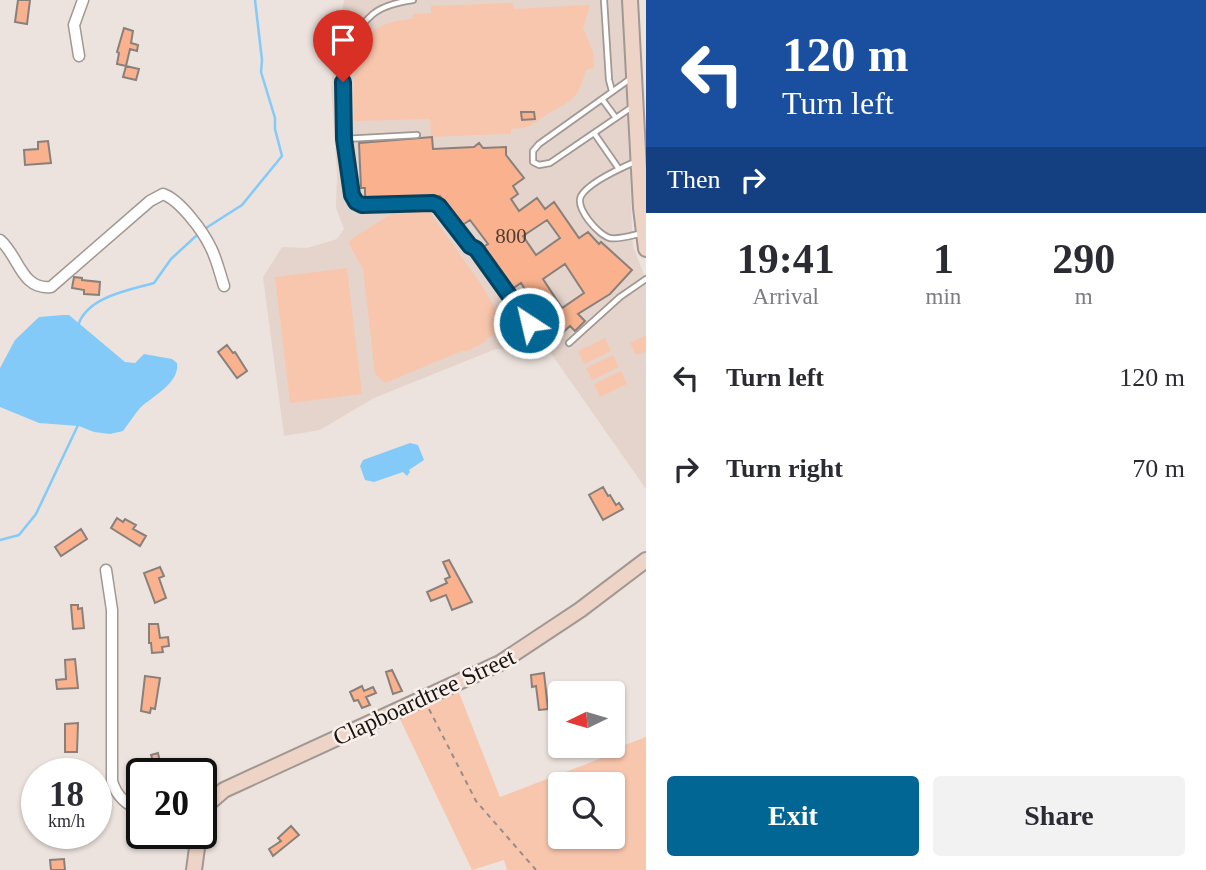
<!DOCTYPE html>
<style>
:root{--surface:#fff;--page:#f2f2f3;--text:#2b2b33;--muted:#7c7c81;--accent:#026695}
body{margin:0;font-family:Georgia,serif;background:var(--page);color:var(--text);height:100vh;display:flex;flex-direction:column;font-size:26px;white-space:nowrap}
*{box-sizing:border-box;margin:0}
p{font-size:23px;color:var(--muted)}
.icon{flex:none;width:38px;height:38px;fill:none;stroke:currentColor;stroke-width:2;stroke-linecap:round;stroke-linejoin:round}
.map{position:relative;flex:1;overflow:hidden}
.sheet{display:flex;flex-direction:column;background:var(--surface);width:560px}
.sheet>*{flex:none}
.banner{background:#1a4fa0;color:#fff;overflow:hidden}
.needle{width:46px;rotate:265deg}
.buttons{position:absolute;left:548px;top:681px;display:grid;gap:14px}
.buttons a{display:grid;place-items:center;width:77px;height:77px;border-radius:7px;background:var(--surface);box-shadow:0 2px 5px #0004;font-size:35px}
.speed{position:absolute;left:21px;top:758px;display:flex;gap:14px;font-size:35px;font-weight:700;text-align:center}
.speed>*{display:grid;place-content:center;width:91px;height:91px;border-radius:50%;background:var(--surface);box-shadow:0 2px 5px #0004;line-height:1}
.speed small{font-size:18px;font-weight:400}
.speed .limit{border:4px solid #111;border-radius:10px;background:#fff;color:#111}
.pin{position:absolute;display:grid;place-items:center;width:60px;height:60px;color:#fff;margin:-72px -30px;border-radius:50% 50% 50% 0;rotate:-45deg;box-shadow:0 0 7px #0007}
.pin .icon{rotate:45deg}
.me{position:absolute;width:77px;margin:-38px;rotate:325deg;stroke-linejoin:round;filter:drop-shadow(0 0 5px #0008)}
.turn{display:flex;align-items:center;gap:24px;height:147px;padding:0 21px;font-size:32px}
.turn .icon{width:91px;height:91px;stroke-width:2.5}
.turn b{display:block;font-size:49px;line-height:60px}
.then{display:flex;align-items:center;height:66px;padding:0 21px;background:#0003;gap:14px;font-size:26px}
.eta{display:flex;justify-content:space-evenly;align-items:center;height:119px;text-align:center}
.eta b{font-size:42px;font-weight:700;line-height:49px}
.cta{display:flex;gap:14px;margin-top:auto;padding:14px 21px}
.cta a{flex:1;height:80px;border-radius:7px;background:var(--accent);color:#fff;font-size:28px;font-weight:700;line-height:80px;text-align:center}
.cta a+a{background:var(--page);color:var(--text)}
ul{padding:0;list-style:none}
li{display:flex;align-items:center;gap:21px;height:91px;padding:0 21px}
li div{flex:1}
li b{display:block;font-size:26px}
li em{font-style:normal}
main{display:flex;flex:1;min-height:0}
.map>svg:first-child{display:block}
.built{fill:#e5d4cb}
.green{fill:#f8c6ad;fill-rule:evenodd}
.water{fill:#83caf8}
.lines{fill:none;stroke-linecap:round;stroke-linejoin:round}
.stream{stroke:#83caf8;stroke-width:2.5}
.building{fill:#f9b28d;stroke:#89807c;stroke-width:2;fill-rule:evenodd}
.service-casing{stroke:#a19893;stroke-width:8}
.minor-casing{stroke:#a19893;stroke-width:13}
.secondary-casing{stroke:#a19893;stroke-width:18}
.path{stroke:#958d8a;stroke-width:2;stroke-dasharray:5 5;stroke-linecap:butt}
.service{stroke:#fff;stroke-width:4.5}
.minor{stroke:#fff;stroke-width:10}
.secondary{stroke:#edd4c6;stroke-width:14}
.route-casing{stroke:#014261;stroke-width:18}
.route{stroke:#026695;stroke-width:12}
.labels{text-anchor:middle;stroke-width:5;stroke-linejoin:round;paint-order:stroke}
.number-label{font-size:21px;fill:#503c32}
.street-label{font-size:24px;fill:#181413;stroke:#faf0eb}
</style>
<main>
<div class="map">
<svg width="646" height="870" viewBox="0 0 646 870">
<rect width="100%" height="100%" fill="#ede3de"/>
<path class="built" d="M344 0H622L633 246 646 280V489L550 352 496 349 374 398 320 430 284 436 263 277 282 247 307 248 337 239 344 229 336 208 337 174 331 87Z"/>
<path class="green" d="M513 3 514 9 590 5 583 28 593 52 594 68 586 70C577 102 572 99 546 115 529 126 533 128 511 129V134H504L431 137 430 119 354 121C355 71 347 23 412 19L413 14 431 13V6Z
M416 207 427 208 483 287 500 317 495 334 486 339 487 341 465 352 464 350 385 383 375 374 363 269 349 244 350 240 400 208Z
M347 268 362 394 290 403 275 277Z
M646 335V351L636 355 630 343Z
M605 338 611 351 584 364 578 351Z
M613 355 619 367 592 380 586 368Z
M621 371 627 384 600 397 594 384Z
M458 690 500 797 607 756 606 752 646 737V870H507L504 860 472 870 399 717ZM560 784H612V836H560Z"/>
<path class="water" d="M63 315H69L125 362 135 363 144 354 172 359 177 363C180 383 153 396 140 408 134 415 129 423 123 431L110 434 94 432 79 426 39 423 0 407V368L15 340 39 317Z
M410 443 418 445 424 460 409 470 410 472 407 476 403 472 374 482 365 480 360 466 363 460Z"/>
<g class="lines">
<path class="stream" d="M206 228 242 205 282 156 275 129V118L261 72 262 60 255 0
M78 326C86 297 129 290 154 283L171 259 196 236
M0 540 19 535 36 514 79 423"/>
</g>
<path class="building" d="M18 0H30L27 24 15 22Z
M124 28 133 31 131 43 138 45 137 51 130 49 126 66 139 69 136 80 123 77 126 66 117 64 119 53 117 52Z
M521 112H534L535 119 522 120Z
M432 137 433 149 474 147 479 143 483 148 506 147V155L524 178 513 186 518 194 511 199 519 211 537 198 545 209 554 202 579 238 588 232 599 244 601 242 632 270 610 294 578 314 585 321 575 331 570 326 560 335 542 323 544 320 521 283 512 289 483 247 488 244 470 220 461 226 440 196 365 200V188H361L359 143ZM547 220 560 238 536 255 523 236ZM565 264 584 293 562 308 543 279Z
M48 141 51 163 25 165 24 150 38 149V142Z
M74 277 82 278V280L100 282 99 295 84 294V290L72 288Z
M227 345 233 353 235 352 247 371 237 378 218 352Z
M603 487 608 496 610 495 616 505 619 503 623 509 603 520 589 495Z
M117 518 123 522 125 519 136 525 133 529 146 536 140 546 111 528Z
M81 529 87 539 61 556 55 547Z
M449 560 472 602 452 610 446 595 431 601 427 592 447 583 445 579 450 577 443 562Z
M160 567 164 576 159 578 166 598 155 603 144 573Z
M71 605H78V609L82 608 84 628 73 629Z
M149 624H158L160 638 168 637 169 646 162 647 163 652 152 653 151 643H149Z
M75 659 78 688 57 689 56 680 66 679 65 660Z
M392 670 402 691 393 694 386 672Z
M544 673 548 709 539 710 536 686 532 687 531 675Z
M145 676 160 678 155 709 151 708 150 713 141 711Z
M362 686 364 691 373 687 376 693 366 697 370 705 362 708 358 700 354 701 350 692Z
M560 717V732L553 733 552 718Z
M78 723 77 752H65V724Z
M158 753 160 762 167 760 170 768 163 770 164 774H152L148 762 153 761 151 755Z
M291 826 299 835 273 856 269 849 281 841 278 838Z
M64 859 65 870H51L50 860Z"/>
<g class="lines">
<defs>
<path id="service" d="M413 0C399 2 384 5 373 14 326 53 344 143 352 195L356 202 362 205 433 203 439 206 469 246 476 249 529 323
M604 0 609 80 612 91
M630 79 539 144 533 151V162L539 165 550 163 632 107
M602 99 616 118
M594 133 619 169
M344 139 417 135
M637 161C623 167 589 182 581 196 575 208 598 235 610 238 619 240 633 235 643 233
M569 343 620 297 646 279"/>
<path id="minor" d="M79 56 74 25 83 0
M0 240C19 256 21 290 51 287L150 201 163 194C180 200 203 231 211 248 217 260 220 274 224 286
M106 570 112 610V781C116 795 127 807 142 809"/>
<path id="secondary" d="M630 0 641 208 646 249
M201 823 209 803 224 790 500 663 580 610 646 560
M194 870 199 833"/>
</defs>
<use href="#service" class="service-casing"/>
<use href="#minor" class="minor-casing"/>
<use href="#secondary" class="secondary-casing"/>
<path class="path" d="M429 709 476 801 536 870"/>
<use href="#service" class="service"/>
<use href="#minor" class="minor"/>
<use href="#secondary" class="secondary"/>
</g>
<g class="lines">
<defs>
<path id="route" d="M343 82 344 139 352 195 356 202 362 205 433 203 439 206 470 246 476 249 529 323"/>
</defs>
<use href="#route" class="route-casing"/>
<use href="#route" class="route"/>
</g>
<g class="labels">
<g class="number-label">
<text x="511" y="243">800</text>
</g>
<g class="street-label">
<text transform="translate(424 697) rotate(-25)" y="8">Clapboardtree Street</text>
</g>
</g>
</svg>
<div class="buttons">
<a><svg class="needle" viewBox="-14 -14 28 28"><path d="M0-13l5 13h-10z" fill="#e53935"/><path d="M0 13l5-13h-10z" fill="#7c7c81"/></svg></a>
<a><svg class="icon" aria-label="search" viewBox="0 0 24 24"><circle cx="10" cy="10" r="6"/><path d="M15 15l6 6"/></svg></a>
</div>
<div class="speed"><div>18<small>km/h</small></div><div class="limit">20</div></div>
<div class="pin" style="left:343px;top:82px;background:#d93025"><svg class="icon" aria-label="arrive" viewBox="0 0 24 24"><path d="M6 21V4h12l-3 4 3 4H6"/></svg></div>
<svg class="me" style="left:529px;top:323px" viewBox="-20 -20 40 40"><circle r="17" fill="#026695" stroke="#fff" stroke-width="3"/><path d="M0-11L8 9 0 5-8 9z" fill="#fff"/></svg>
</div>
<section class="sheet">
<div class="banner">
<div class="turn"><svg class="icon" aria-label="left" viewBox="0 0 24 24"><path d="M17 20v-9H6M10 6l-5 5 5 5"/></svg><div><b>120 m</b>Turn left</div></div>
<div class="then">Then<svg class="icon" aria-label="right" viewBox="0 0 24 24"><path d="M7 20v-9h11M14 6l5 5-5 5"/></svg></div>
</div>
<div class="eta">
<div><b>19:41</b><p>Arrival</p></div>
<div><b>1</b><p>min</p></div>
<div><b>290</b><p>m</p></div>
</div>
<ul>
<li><svg class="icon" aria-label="left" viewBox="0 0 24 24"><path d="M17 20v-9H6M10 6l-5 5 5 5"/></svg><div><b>Turn left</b></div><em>120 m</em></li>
<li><svg class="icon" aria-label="right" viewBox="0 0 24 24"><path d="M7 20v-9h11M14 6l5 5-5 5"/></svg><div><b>Turn right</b></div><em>70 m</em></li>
</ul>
<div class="cta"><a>Exit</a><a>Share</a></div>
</section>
</main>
